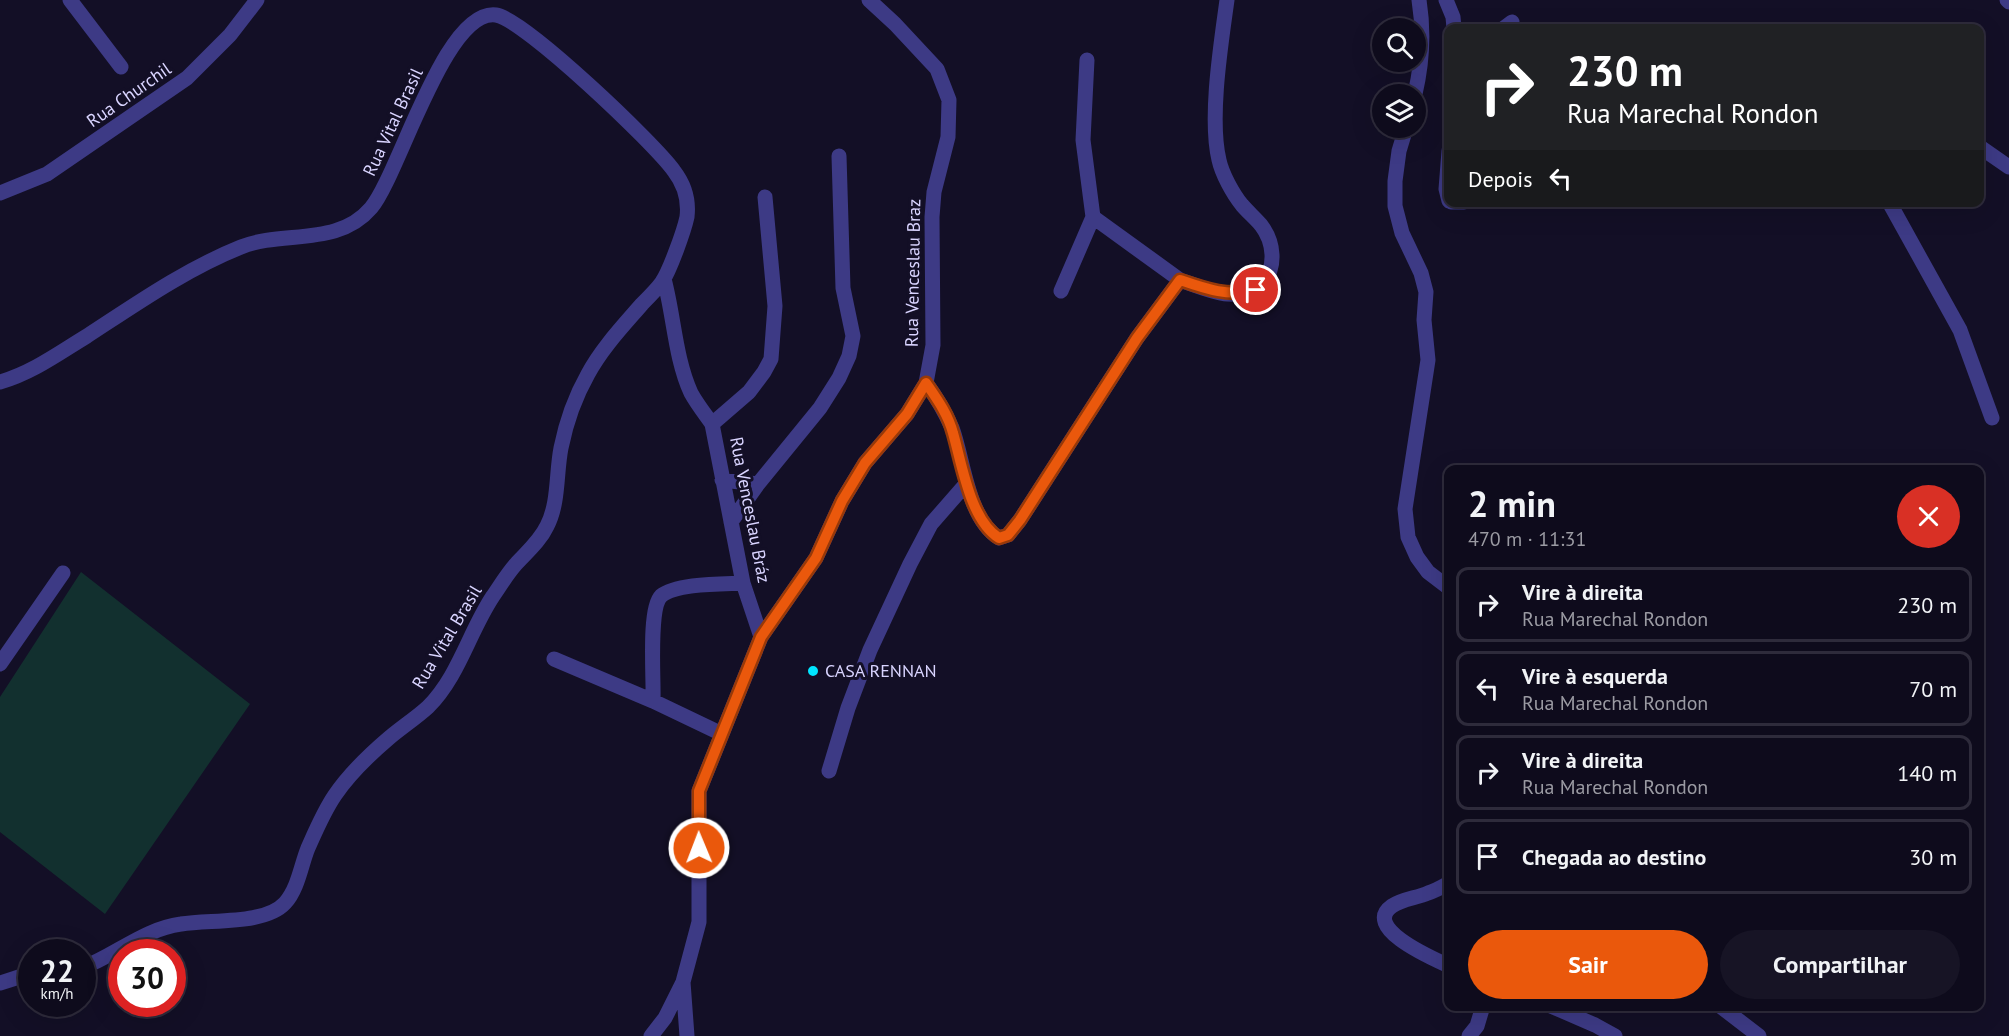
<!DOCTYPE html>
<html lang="pt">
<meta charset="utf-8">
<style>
:root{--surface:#0e0b1c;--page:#171425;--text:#f1f3f6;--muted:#9b9ba3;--line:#2e2b3b;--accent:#ea580c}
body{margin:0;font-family:"PT Sans",sans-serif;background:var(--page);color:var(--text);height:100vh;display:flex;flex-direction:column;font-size:22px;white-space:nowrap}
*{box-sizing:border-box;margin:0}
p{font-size:20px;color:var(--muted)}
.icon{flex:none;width:33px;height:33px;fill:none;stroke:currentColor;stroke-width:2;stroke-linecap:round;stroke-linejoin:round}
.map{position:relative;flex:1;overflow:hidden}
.sheet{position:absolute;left:1444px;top:465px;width:540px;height:546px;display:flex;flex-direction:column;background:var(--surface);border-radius:12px;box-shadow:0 6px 24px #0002,0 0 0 2px var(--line)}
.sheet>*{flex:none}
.top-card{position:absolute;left:1444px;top:24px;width:540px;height:183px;border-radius:12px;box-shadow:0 6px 24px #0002,0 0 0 2px var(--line);background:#202124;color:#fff;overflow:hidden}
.controls{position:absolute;left:1372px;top:18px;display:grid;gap:12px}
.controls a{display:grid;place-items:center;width:54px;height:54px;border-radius:50%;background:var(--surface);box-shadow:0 6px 24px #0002,0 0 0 2px var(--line);font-size:30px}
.speed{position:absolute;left:18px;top:939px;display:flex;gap:12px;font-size:30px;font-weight:700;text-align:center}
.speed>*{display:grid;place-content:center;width:78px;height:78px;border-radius:50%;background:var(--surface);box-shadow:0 6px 24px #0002,0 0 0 2px var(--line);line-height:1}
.speed small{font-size:15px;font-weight:400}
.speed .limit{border:9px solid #d22;background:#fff;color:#111}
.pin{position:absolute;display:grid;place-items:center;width:51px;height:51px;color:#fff;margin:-26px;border:3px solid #fff;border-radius:50%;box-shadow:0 2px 6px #0007}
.me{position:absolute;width:66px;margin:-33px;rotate:359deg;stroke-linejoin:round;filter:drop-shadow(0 0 4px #0008)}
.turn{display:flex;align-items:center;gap:21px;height:126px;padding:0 24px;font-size:27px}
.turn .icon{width:78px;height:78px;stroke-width:2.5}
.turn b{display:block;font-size:42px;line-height:51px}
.then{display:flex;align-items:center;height:57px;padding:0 24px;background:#0003;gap:12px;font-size:22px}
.round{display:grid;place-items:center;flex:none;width:63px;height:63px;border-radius:32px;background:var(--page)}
.head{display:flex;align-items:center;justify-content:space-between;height:102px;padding:0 24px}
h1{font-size:36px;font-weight:700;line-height:45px}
.cta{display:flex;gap:12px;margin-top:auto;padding:12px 24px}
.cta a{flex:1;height:69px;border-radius:36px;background:var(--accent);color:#fff;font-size:24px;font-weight:700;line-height:69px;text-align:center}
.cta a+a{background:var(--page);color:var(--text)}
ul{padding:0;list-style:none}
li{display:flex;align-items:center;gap:18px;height:75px;margin:0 12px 9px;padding:0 12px;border:3px solid var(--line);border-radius:12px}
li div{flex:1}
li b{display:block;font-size:22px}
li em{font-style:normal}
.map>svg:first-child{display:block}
.green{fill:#12302f}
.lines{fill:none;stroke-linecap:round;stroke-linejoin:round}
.minor{stroke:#3d3a85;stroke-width:15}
.route-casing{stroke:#983908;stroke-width:15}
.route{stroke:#ea580c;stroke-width:10}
.poi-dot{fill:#00e5ff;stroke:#130f26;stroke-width:2}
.labels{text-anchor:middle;stroke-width:6;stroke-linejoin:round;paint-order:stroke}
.street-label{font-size:18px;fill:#d9d4ff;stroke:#130f26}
.poi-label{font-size:18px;fill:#d9d4ff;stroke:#130f26;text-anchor:start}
</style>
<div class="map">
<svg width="2009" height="1036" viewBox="0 0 2009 1036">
<rect width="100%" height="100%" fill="#130f26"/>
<path class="green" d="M81 572 250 704 105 914 0 832V697Z"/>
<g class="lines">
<path class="minor" d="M70 0 121 67
M1446 0 1453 17 1454 28
M2007 0 2009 2
M1504 28 1512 22
M1415 94C1422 64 1424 31 1419 0
M1406 128 1399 151 1395 181V206L1402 233 1421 273 1426 292 1424 320 1428 360 1405 509 1408 537 1417 557 1428 572 1449 588
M1980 147 2009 167
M1449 151 1446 189 1449 201
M0 193 47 174 187 78 230 35 257 0
M1451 202H1464
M1889 202 1960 330 1992 418
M1093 217 1180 280
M664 279C674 316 675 358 691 393 697 404 705 414 712 424L743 583 761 637
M1061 291 1093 217 1083 140 1087 60
M0 382C32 373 59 353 87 336 136 304 186 269 241 247 283 230 338 247 371 208 399 175 445 8 496 15 524 19 655 144 674 171 684 184 689 200 687 217 684 231 670 270 662 282 657 289 649 297 642 304 623 326 602 348 588 374 575 397 566 423 561 448 556 473 559 503 547 526 540 541 527 552 516 564 507 574 500 586 493 596 469 632 459 676 428 707 416 718 402 727 389 738 369 755 350 773 335 795 324 811 316 830 308 848 301 865 298 889 285 903 265 925 210 919 181 924 144 929 116 955 82 968
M926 383C937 398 945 412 952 428 964 460 967 518 999 538L1008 535 1020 520 1137 338 1180 280C1204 288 1241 306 1262 284 1277 267 1274 242 1261 225 1255 218 1248 212 1242 205 1233 194 1222 174 1219 160 1209 118 1221 44 1227 0
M712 424 749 392 764 372 771 359 775 306 765 197
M722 480 758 484
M731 522 758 484 820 408 839 378 849 356 853 336 843 288 839 156
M554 659 653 701 722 734
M0 664 63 573
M653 701C654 680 648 609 661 596 676 583 723 584 743 583
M829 771 848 708 870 650 910 564 931 524 966 484
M1449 883C1442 887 1435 891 1428 893 1417 898 1402 899 1392 906 1361 928 1434 959 1449 966
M683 982 687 1036
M0 983 19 977 32 976
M1551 1006 1595 1025 1615 1036
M1720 1006 1759 1036
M651 1036 665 1018 683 982 699 922V791L761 637 816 558 842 501 865 463 907 414 926 383 933 345 932 217 934 192 948 137 949 100 937 69 895 24 869 0
M1469 1036 1477 1026 1483 1006"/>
</g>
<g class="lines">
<defs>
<path id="route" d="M699 848V791L761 637 816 558 842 501 865 463 907 414 926 383C937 399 948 414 953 433 962 464 970 520 999 538L1008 535 1020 520 1137 338 1180 280C1206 289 1228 297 1256 290"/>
</defs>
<use href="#route" class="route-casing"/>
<use href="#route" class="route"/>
</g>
<circle class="poi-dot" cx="813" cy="671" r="6"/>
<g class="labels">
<g class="street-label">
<text transform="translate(129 95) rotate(-35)" y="6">Rua Churchil</text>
<text transform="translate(393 122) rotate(-65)" y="6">Rua Vital Brasil</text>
<text transform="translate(913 273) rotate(-89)" y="6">Rua Venceslau Braz</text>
<text transform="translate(750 510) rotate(79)" y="6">Rua Venceslau Bráz</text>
<text transform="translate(447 637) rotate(-59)" y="6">Rua Vital Brasil</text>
</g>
<g class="poi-label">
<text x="825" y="677">CASA RENNAN</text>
</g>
</g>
</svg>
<div class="controls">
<a><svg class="icon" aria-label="search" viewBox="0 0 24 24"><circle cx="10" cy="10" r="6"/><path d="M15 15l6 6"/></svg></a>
<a><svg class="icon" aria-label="layers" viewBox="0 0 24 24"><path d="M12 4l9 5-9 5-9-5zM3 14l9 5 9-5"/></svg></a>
</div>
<div class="speed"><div>22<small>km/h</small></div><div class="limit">30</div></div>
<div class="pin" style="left:1256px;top:290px;background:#d93025"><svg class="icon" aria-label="arrive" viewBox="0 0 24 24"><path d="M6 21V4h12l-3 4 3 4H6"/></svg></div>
<svg class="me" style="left:699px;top:848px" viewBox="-20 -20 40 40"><circle r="17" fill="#ea580c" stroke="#fff" stroke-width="3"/><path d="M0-11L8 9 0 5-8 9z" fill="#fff"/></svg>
<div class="top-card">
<div class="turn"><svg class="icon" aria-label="right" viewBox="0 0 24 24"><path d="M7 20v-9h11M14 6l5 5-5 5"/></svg><div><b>230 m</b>Rua Marechal Rondon</div></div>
<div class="then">Depois<svg class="icon" aria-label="left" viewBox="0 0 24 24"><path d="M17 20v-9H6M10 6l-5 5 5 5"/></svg></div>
</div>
<section class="sheet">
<div class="head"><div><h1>2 min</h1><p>470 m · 11:31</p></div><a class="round" style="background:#d93025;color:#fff"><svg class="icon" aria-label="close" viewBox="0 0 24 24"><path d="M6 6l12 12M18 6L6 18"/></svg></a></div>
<ul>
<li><svg class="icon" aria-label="right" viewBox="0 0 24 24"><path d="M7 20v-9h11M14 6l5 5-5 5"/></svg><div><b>Vire à direita</b><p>Rua Marechal Rondon</p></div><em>230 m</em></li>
<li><svg class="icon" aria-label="left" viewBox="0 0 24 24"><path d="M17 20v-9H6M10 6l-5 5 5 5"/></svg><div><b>Vire à esquerda</b><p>Rua Marechal Rondon</p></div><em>70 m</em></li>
<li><svg class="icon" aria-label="right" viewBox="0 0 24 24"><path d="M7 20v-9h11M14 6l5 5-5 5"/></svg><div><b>Vire à direita</b><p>Rua Marechal Rondon</p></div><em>140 m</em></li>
<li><svg class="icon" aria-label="arrive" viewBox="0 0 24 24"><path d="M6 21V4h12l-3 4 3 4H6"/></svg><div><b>Chegada ao destino</b></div><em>30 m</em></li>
</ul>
<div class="cta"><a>Sair</a><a>Compartilhar</a></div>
</section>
</div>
